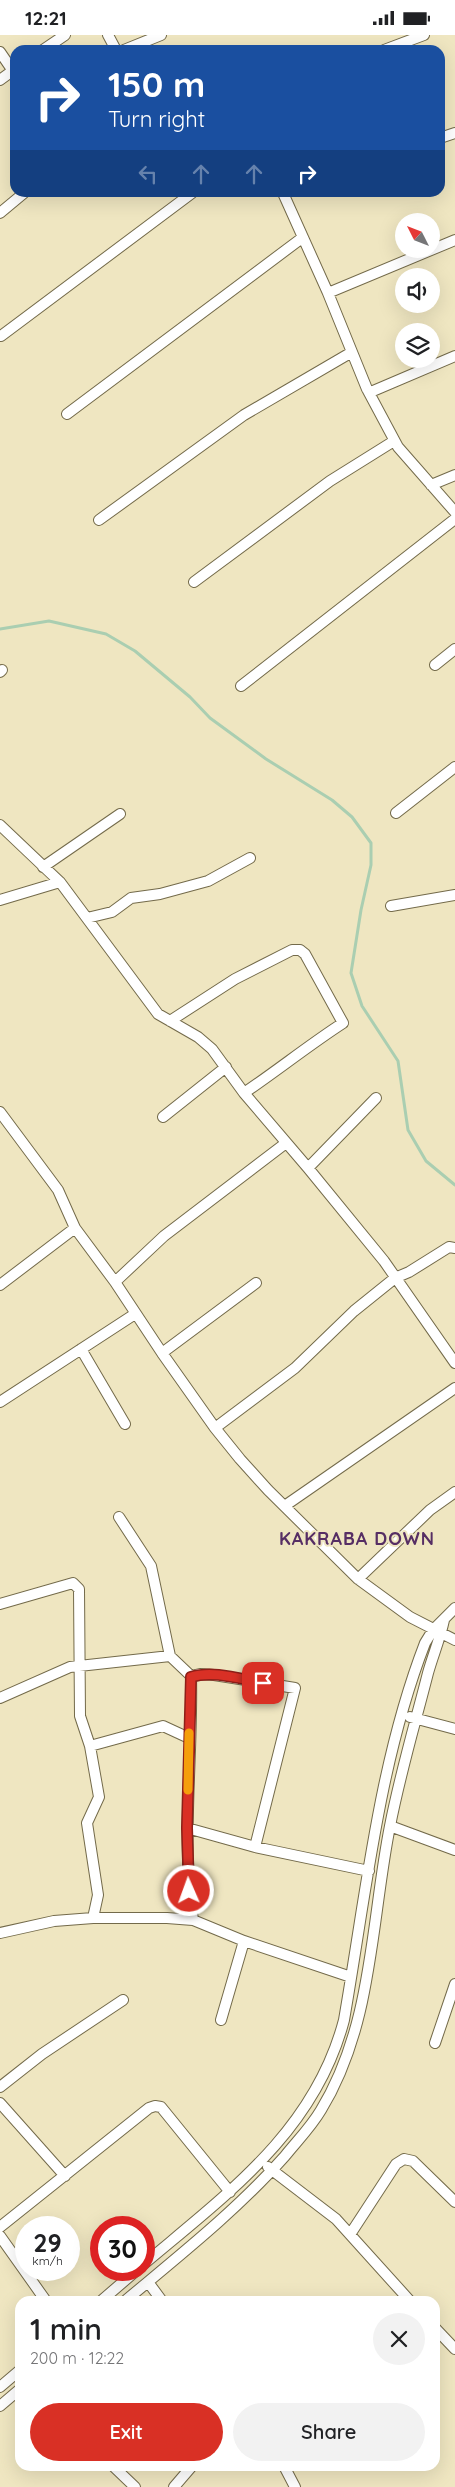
<!DOCTYPE html>
<meta charset="utf-8">
<style>
:root{--surface:#fff;--page:#f2f2f2;--text:#202124;--muted:#757577;--accent:#d93025}
body{margin:0;font-family:Quicksand,sans-serif;background:var(--page);color:var(--text);height:100vh;display:flex;flex-direction:column;font-size:19px;white-space:nowrap}
*{box-sizing:border-box;margin:0}
p{font-size:16px;color:var(--muted)}
.icon{flex:none;width:28px;height:28px;fill:none;stroke:currentColor;stroke-width:2;stroke-linecap:round;stroke-linejoin:round}
.map{position:relative;flex:1;overflow:hidden}
.panel{position:absolute;left:15px;top:2261px;width:425px;height:175px;display:flex;flex-direction:column;background:var(--surface);border-radius:15px;box-shadow:0 5px 20px #0002}
.panel>*{flex:none}
.hud{position:absolute;left:10px;top:10px;width:435px;height:152px;border-radius:15px;box-shadow:0 5px 20px #0002;background:#1a4fa0;color:#fff;overflow:hidden}
.needle{width:32px;rotate:312deg}
.buttons{position:absolute;left:395px;top:178px;display:grid;gap:10px}
.buttons a{display:grid;place-items:center;width:45px;height:45px;border-radius:50%;background:var(--surface);box-shadow:0 5px 20px #0002;font-size:25px}
.speed{position:absolute;left:15px;top:2181px;display:flex;gap:10px;font-size:25px;font-weight:700;text-align:center}
.speed>*{display:grid;place-content:center;width:65px;height:65px;border-radius:50%;background:var(--surface);box-shadow:0 5px 20px #0002;line-height:1}
.speed small{font-size:12px;font-weight:400}
.speed .limit{border:8px solid #d22;background:#fff;color:#111}
.pin{position:absolute;display:grid;place-items:center;width:42px;height:42px;color:#fff;margin:-21px;border-radius:10px;box-shadow:0 2px 8px #0006}
.me{position:absolute;width:55px;margin:-28px;rotate:358deg;stroke-linejoin:round;filter:drop-shadow(0 0 4px #0008)}
.turn{display:flex;align-items:center;gap:18px;height:105px;padding:0 15px;font-size:22px}
.turn .icon{width:65px;height:65px;stroke-width:2.5}
.turn b{display:block;font-size:35px;line-height:42px}
.lanes{display:flex;align-items:center;height:48px;padding:0 15px;background:#0003;justify-content:center;gap:25px;direction:ltr}
.lanes .off{opacity:.35}
.round{display:grid;place-items:center;flex:none;width:52px;height:52px;border-radius:26px;background:var(--page)}
.summary{display:flex;align-items:center;justify-content:space-between;height:85px;padding:0 15px}
h1{font-size:30px;font-weight:600;line-height:38px}
.action{display:flex;gap:10px;margin-top:auto;padding:10px 15px}
.action a{flex:1;height:58px;border-radius:30px;background:var(--accent);color:#fff;font-size:20px;font-weight:600;line-height:58px;text-align:center}
.action a+a{background:var(--page);color:var(--text)}
.status{display:flex;justify-content:space-between;align-items:center;height:35px;padding:0 25px;background:var(--surface);direction:ltr}
.status svg{height:14px;fill:currentColor}
.map>svg:first-child{display:block}
.lines{fill:none;stroke-linecap:round;stroke-linejoin:round}
.stream{stroke:#aaceb1;stroke-width:3}
.minor-casing{stroke:#736a4a;stroke-width:12}
.minor{stroke:#fff;stroke-width:10}
.route-casing{stroke:#8d1f18;stroke-width:12}
.route{stroke:#d93025;stroke-width:9}
.slow{stroke:#f59e0b;stroke-width:9}
.labels{text-anchor:middle;stroke-width:4;stroke-linejoin:round;paint-order:stroke}
.district-label{font-size:18px;font-weight:bold;letter-spacing:1px;fill:#562e64;stroke:#efe6c1}
</style>
<div class="status"><b>12:21</b><svg viewBox="0 0 49 12"><path d="M0 12V9h3v3zM5 12V6h3v6zM10 12V3h3v9zM15 12V0h3v12zM26 1h20v11H26zM47 4h2v5h-2z"/></svg></div>
<div class="map">
<svg width="455" height="2452" viewBox="0 0 455 2452">
<rect width="100%" height="100%" fill="#efe6c1"/>
<g class="lines">
<path class="stream" d="M0 594 49 586 106 599 135 616 190 662 210 683 266 724 332 765 352 782 371 808V830L361 875 351 938 362 971 398 1026 408 1095 426 1126 455 1150"/>
<defs>
<path id="minor" d="M108 0 116 15
M43 15 65 0
M124 15 161 0
M384 15 424 0
M0 17 13 36
M0 45 15 34
M440 103 455 98
M283 158 328 258 367 354 370 357 373 356 455 321
M0 178 24 158
M328 258 455 205
M1 301 192 158
M367 354 398 412 455 477
M67 379 302 203
M431 450 455 440
M99 485 244 380 352 317
M194 547 330 446 394 406
M435 630 455 614
M0 637 2 635
M241 651 455 484
M396 778 455 732
M0 790 60 847 158 979 198 1002 212 1014 244 1058 308 1133 384 1226 455 1328
M43 832 120 779
M0 865 60 847
M391 871 455 860
M87 883 112 877 131 863 160 859 208 846 250 823
M170 986 235 944 292 915H300L305 919 343 988C309 1010 278 1035 244 1058
M0 1077 58 1155 75 1193 115 1247 162 1318 215 1393 240 1424 268 1455 358 1544 410 1582 455 1605
M163 1082 226 1032
M308 1133 376 1063
M115 1247 164 1201 286 1108
M0 1250 75 1193
M81 1314 125 1389
M162 1318 256 1248
M0 1367 135 1279
M215 1393 295 1333 354 1276 395 1243 409 1237 449 1212 455 1213
M286 1470 455 1353
M119 1482 151 1531 170 1621 191 1641
M358 1544 430 1475 455 1457
M0 1569 73 1548 79 1554 80 1681 90 1711 99 1762 87 1788 98 1860 93 1883
M0 1663 70 1632 170 1621
M410 1682 455 1694
M90 1711 163 1691 189 1703
M390 1791 455 1815
M187 1793 255 1812 369 1836
M193 1885C181 1804 193 1723 191 1641L200 1639 214 1640 295 1653 255 1812
M0 1898 54 1886 93 1883H167L193 1885 244 1906 351 1942
M221 1985 244 1906
M435 2008 455 1949
M0 2052 42 2019 123 1965
M0 2068 65 2141
M268 2132 336 2184 410 2266
M0 2192 149 2073 155 2071 161 2072 230 2157
M351 2198 396 2129 404 2124 413 2126 455 2167
M0 2201 46 2266
M144 2229C227 2159 315 2096 344 1985 366 1859 379 1727 425 1608L433 1595 455 1573
M148 2247 162 2266
M101 2266 137 2235
M125 2266C180 2220 237 2175 285 2121 297 2106 311 2092 321 2075 373 1990 371 1886 390 1791 400 1739 415 1689 428 1638 433 1620 440 1604 444 1585
M435 2293 455 2314
M0 2352 20 2335
M0 2371 20 2354
M113 2431 135 2452
M284 2431 295 2452
M174 2452 192 2431"/>
</defs>
<use href="#minor" class="minor-casing"/>
<use href="#minor" class="minor"/>
</g>
<g class="lines">
<defs>
<path id="route" d="M189 1856 187 1793 191 1642C213 1635 240 1644 263 1648"/>
</defs>
<use href="#route" class="route-casing"/>
<use href="#route" class="route"/>
<path class="slow" d="M188 1755 189 1698"/>
</g>
<g class="labels">
<g class="district-label">
<text x="357" y="1510">KAKRABA DOWN</text>
</g>
</g>
</svg>
<div class="buttons">
<a><svg class="needle" viewBox="-14 -14 28 28"><path d="M0-13l5 13h-10z" fill="#e53935"/><path d="M0 13l5-13h-10z" fill="#757577"/></svg></a>
<a><svg class="icon" aria-label="sound" viewBox="0 0 24 24"><path d="M4 9h4l5-4v14l-5-4H4zM17 9q2 3 0 6"/></svg></a>
<a><svg class="icon" aria-label="layers" viewBox="0 0 24 24"><path d="M12 4l9 5-9 5-9-5zM3 14l9 5 9-5"/></svg></a>
</div>
<div class="speed"><div>29<small>km/h</small></div><div class="limit">30</div></div>
<div class="pin" style="left:263px;top:1648px;background:#d93025"><svg class="icon" aria-label="arrive" viewBox="0 0 24 24"><path d="M6 21V4h12l-3 4 3 4H6"/></svg></div>
<svg class="me" style="left:189px;top:1856px" viewBox="-20 -20 40 40"><circle r="17" fill="#d93025" stroke="#fff" stroke-width="3"/><path d="M0-11L8 9 0 5-8 9z" fill="#fff"/></svg>
<div class="hud">
<div class="turn"><svg class="icon" aria-label="right" viewBox="0 0 24 24"><path d="M7 20v-9h11M14 6l5 5-5 5"/></svg><div><b>150 m</b>Turn right</div></div>
<div class="lanes"><svg class="icon off" aria-label="left" viewBox="0 0 24 24"><path d="M17 20v-9H6M10 6l-5 5 5 5"/></svg><svg class="icon off" aria-label="ahead" viewBox="0 0 24 24"><path d="M12 20V5M6 11l6-6 6 6"/></svg><svg class="icon off" aria-label="ahead" viewBox="0 0 24 24"><path d="M12 20V5M6 11l6-6 6 6"/></svg><svg class="icon" aria-label="right" viewBox="0 0 24 24"><path d="M7 20v-9h11M14 6l5 5-5 5"/></svg></div>
</div>
<section class="panel">
<div class="summary"><div><h1>1 min</h1><p>200 m · 12:22</p></div><a class="round"><svg class="icon" aria-label="close" viewBox="0 0 24 24"><path d="M6 6l12 12M18 6L6 18"/></svg></a></div>
<div class="action"><a>Exit</a><a>Share</a></div>
</section>
</div>
